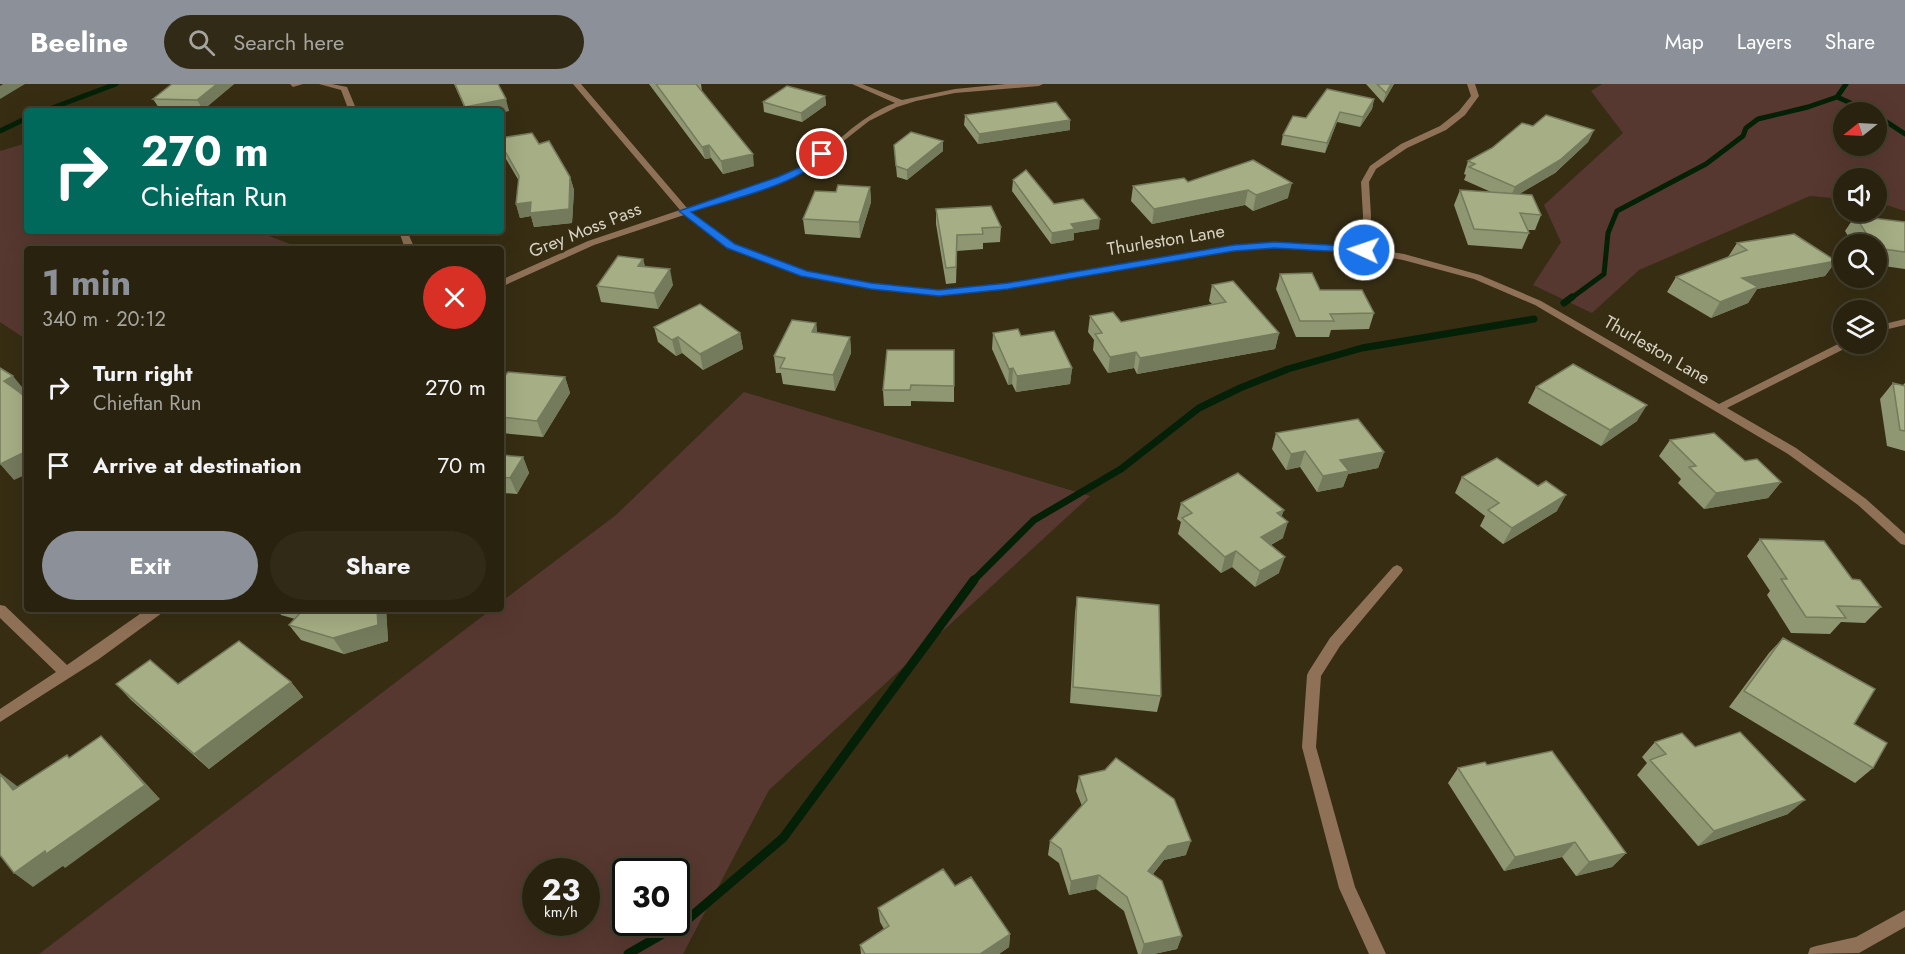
<!DOCTYPE html>
<meta charset="utf-8">
<style>
:root{--surface:#28220e;--page:#302a17;--text:#f1f3f6;--muted:#a5a49e;--line:#443f2e;--accent:#8c9099}
body{margin:0;font-family:Jost,sans-serif;background:var(--page);color:var(--text);height:100vh;display:flex;flex-direction:column;font-size:22px;white-space:nowrap}
*{box-sizing:border-box;margin:0}
p{font-size:20px;color:var(--muted)}
.icon{flex:none;width:33px;height:33px;fill:none;stroke:currentColor;stroke-width:2;stroke-linecap:round;stroke-linejoin:round}
.map{position:relative;flex:1;overflow:hidden}
.side{position:absolute;left:24px;top:162px;width:480px;height:366px;display:flex;flex-direction:column;background:var(--surface);border-radius:6px;box-shadow:0 6px 24px #0002,0 0 0 2px var(--line)}
.side>*{flex:none}
.guide{position:absolute;left:24px;top:24px;width:480px;height:126px;border-radius:6px;box-shadow:0 6px 24px #0002,0 0 0 2px var(--line);background:#00695c;color:#fff;overflow:hidden}
.needle{width:39px;rotate:252deg}
.fabs{position:absolute;left:1833px;top:18px;display:grid;gap:12px}
.fabs a{display:grid;place-items:center;width:54px;height:54px;border-radius:50%;background:var(--surface);box-shadow:0 6px 24px #0002,0 0 0 2px var(--line);font-size:30px}
.speed{position:absolute;left:522px;top:774px;display:flex;gap:12px;font-size:30px;font-weight:700;text-align:center}
.speed>*{display:grid;place-content:center;width:78px;height:78px;border-radius:50%;background:var(--surface);box-shadow:0 6px 24px #0002,0 0 0 2px var(--line);line-height:1}
.speed small{font-size:15px;font-weight:400}
.speed .limit{border:3px solid #111;border-radius:9px;background:#fff;color:#111}
.pin{position:absolute;display:grid;place-items:center;width:51px;height:51px;color:#fff;margin:-26px;border:3px solid #fff;border-radius:50%;box-shadow:0 2px 6px #0007}
.me{position:absolute;width:66px;margin:-33px;rotate:273deg;stroke-linejoin:round;filter:drop-shadow(0 0 4px #0008)}
.turn{display:flex;align-items:center;gap:21px;height:126px;padding:0 18px;font-size:27px}
.turn .icon{width:78px;height:78px;stroke-width:2.5}
.turn b{display:block;font-size:42px;line-height:51px}
.round{display:grid;place-items:center;flex:none;width:63px;height:63px;border-radius:32px;background:var(--page)}
.headline{display:flex;align-items:center;justify-content:space-between;height:102px;padding:0 18px}
h1{font-size:36px;font-weight:700;line-height:45px;color:var(--accent)}
.primary-button{display:flex;gap:12px;margin-top:auto;padding:12px 18px}
.primary-button a{flex:1;height:69px;border-radius:36px;background:var(--accent);color:#fff;font-size:24px;font-weight:700;line-height:69px;text-align:center}
.primary-button a+a{background:var(--page);color:var(--text)}
ul{padding:0;list-style:none}
li{display:flex;align-items:center;gap:18px;height:78px;padding:0 18px}
li div{flex:1}
li b{display:block;font-size:22px}
li em{font-style:normal}
header{display:flex;align-items:center;gap:36px;box-sizing:border-box;height:84px;padding:0 30px;background:var(--accent);color:#fff}
header strong{font-size:28px}
nav{display:flex;gap:33px;margin-inline-start:auto;font-size:21px}
.search{width:420px;height:54px;background:var(--page);display:flex;align-items:center;gap:15px;box-sizing:border-box;padding:0 21px;border-radius:33px;color:var(--muted);font-size:22px}
.map>svg:first-child{display:block}
.green{fill:#573830;fill-rule:evenodd}
.lines{fill:none;stroke-linecap:round;stroke-linejoin:round}
.stream-far2{stroke:#042007;stroke-width:5}
.stream-far1{stroke:#042007;stroke-width:7}
.stream{stroke:#042007;stroke-width:9}
.street{fill:#8f7157;fill-rule:evenodd}
.wall{fill:#8e9672}
.shaded-wall{fill:#747a5c}
.building{fill:#a5ae84;stroke:#747a5c;stroke-width:1.5}
.route{fill:#1a73e8;stroke:#114b97;stroke-width:1.5}
.labels{text-anchor:middle;stroke-width:6;stroke-linejoin:round;paint-order:stroke}
.far-street-label{font-size:18px;fill:#d8d2c3;stroke:#362d13}
</style>
<header>
<strong>Beeline</strong>
<div class="search"><svg class="icon" aria-label="search" viewBox="0 0 24 24"><circle cx="10" cy="10" r="6"/><path d="M15 15l6 6"/></svg>Search here</div>
<nav><a>Map</a><a>Layers</a><a>Share</a></nav>
</header>
<div class="map">
<svg width="1905" height="870" viewBox="0 0 1905 870">
<rect width="100%" height="100%" fill="#362d13"/>
<path class="green" d="M1602 0H1905V127L1877 118 1876 94H1844L1843 115 1810 112 1639 186 1592 229 1533 201 1561 158 1544 121 1623 49 1591 7ZM1844 28H1876V62H1844Z
M27 59V147H256L303 165H27V256L0 238V67Z
M744 308 1090 412 769 706 683 870H39L492 525H501V518L616 431ZM536 788H586V838H536ZM626 788H676V838H626Z"/>
<g class="lines">
<path class="stream-far2" d="M1837 13 1871 28
M44 27 116 0
M1876 31 1905 50
M0 47 27 34
M1570 215 1604 190 1608 149 1617 127 1706 80 1743 52 1746 44 1758 35 1808 23 1837 13 1846 0"/>
<path class="stream-far1" d="M1564 219 1572 213
M973 497 1034 436 1121 385 1199 324 1240 304 1288 285 1362 264 1534 235"/>
<path class="stream" d="M628 870 687 836 783 754 974 496"/>
<path class="street" d="M290 0H303L293 3Z
M319 0H332L347 3 357 27H349L341 6Z
M573 0H581L687 124C722 112 768 102 800 84 834 65 856 33 895 19L852 0H862L902 16 955 5 1006 0H1043L1039 2 955 9 916 17 897 23 869 37 804 88 785 97 691 128 734 160 807 187 871 199 939 206 1008 199 1235 161 1274 158 1360 163 1363 132 1361 98 1370 82 1401 60 1440 42 1459 27 1471 12 1467 0H1475L1479 12 1465 31 1446 46 1407 64 1376 85 1369 98 1371 132 1369 164 1404 170 1480 191 1541 217 1719 320 1842 258 1851 260 1850 262 1727 324 1796 364 1866 415 1905 450V461L1901 460 1858 421 1788 370 1535 221 1474 195 1403 176 1364 169 1274 164 1235 167 1008 205 939 212 871 205 802 191 728 164 684 131 594 161 501 203V196L588 157 680 126Z
M399 147H407L415 165H405Z
M1905 235V241L1876 248V242Z
M1397 481 1401 483 1403 486 1401 489 1340 562 1321 592 1316 663 1355 803 1386 870H1369L1339 804 1302 663 1307 591 1309 587 1330 554 1393 483Z
M0 521 5 522 67 581 147 525H163L162 529 99 575 0 638V625L56 588 0 534Z
M1905 826V843L1859 869 1808 870 1810 864 1816 862 1856 853Z"/>
</g>
<path class="wall" d="M172 0H234L203 26 159 24 153 15Z
M454 0H498L509 27H466Z
M649 0H701L702 7 754 82 723 90 711 74 705 75Z
M1366 0H1394L1383 19Z
M825 12 826 21 802 38 764 28 763 18Z
M1374 15 1372 25 1360 43 1337 38 1325 69 1281 61 1283 51 1306 34Z
M965 31 1070 36V46L978 60 964 41Z
M1533 42 1594 46 1588 58 1555 89 1519 110 1541 131 1535 146H1527L1529 149 1522 165 1468 161 1454 121 1460 106 1491 108 1464 96 1466 91 1464 90 1468 77Z
M501 54 539 60 570 93 574 106 572 139 534 143 531 132 520 134 516 120 519 97 502 68 501 64Z
M943 57V67L907 96 897 93 894 61Z
M1253 76 1288 114 1253 127 1245 121 1152 140 1131 117 1133 102 1188 98Z
M1013 96 1054 120 1099 145 1074 149V156L1051 160 1012 107Z
M870 103 871 118 860 154 805 150 803 135 836 108Z
M936 125 1001 143 1000 158 983 159V165L957 167 956 199 946 200 936 140Z
M1855 132 1905 138V185L1876 181V160H1853L1845 147Z
M1737 159 1836 177 1825 192 1757 205 1748 219 1711 234 1667 208 1676 193 1728 173Z
M643 175 645 183 673 201 658 225 601 218 597 202Z
M1280 190 1374 229 1369 245 1331 246 1329 253H1296L1276 205Z
M1212 201 1279 249 1275 265 1137 290 1134 284 1108 289 1093 266 1094 256 1088 248 1090 232 1121 238 1212 220 1209 217Z
M816 239 817 249 850 253 851 269 835 307 783 300 781 289H776L774 272Z
M654 243 740 249 743 265 703 286 682 269 676 272 658 258Z
M993 249 1021 252 1072 284 1070 300 1016 308 1012 300 1008 301 992 265Z
M954 266V318L911 317V322H884L883 306Z
M565 293 570 309 543 353 501 349V297Z
M1893 299 1902 302 1905 299V367L1887 362 1880 315Z
M1536 303 1637 337 1601 362 1528 319Z
M1276 349 1384 368 1378 384 1348 390 1343 403 1317 408 1300 383 1286 386 1272 365Z
M1670 356 1745 377 1781 398 1768 414 1704 425 1678 399 1681 395 1659 372Z
M501 371 523 373 529 389 517 410 503 409 501 412Z
M1462 393 1557 427 1503 460 1480 442 1485 432 1455 409Z
M1181 419 1284 426 1281 433 1283 454 1271 461 1279 489 1255 503 1232 483 1221 489 1178 450 1181 438 1177 435Z
M1760 455 1852 495 1881 523 1865 539 1841 538 1830 550 1791 549 1767 511 1770 507 1747 472Z
M1077 513 1161 612 1157 628 1070 619 1075 529Z
M277 525H386L388 557 344 570 301 556 289 541 295 535 281 531Z
M1783 554 1854 640 1873 684 1855 699 1729 623 1769 569Z
M291 598 303 613 209 685 131 616 116 600Z
M1655 658 1695 663 1788 730 1698 762 1637 691 1647 679 1642 673Z
M1487 681 1626 769 1612 783 1576 792 1562 773 1504 787 1448 699 1458 684Z
M1079 692 1186 771 1164 776 1153 790 1182 852 1177 865 1154 870H1138L1124 827 1096 805 1069 811 1059 779 1048 771 1050 757 1082 722 1076 707Z
M955 802 1010 850 1009 863 999 870H861L860 861 884 845 880 838 878 824Z"/>
<path class="shaded-wall" d="M3 0H25L0 15V2Z
M217 0H234L203 26 197 16Z
M1391 0H1394L1383 19 1386 9Z
M825 12 826 21 802 38 801 29Z
M506 15 509 27 501 29V27H466L465 23Z
M1374 15 1372 25 1360 43 1363 33Z
M1340 28 1337 38 1325 69 1327 59Z
M1070 36V46L978 60 979 50Z
M1594 46 1588 58 1555 89 1509 116 1515 103Z
M943 57V67L907 96V86Z
M709 61 711 74 705 75 702 63Z
M753 70 754 82 723 90 721 77Z
M570 93 574 106 572 139 534 143 531 132 520 134 516 120 531 118Z
M1292 99 1288 114 1253 127 1256 111Z
M870 103 871 118 860 154 859 138Z
M1248 106 1245 121 1152 140 1154 125Z
M1100 135 1099 145 1074 149V156L1051 160 1052 149 1071 140Z
M643 175 647 191 638 182Z
M1836 177 1825 192 1757 205 1748 219 1711 234 1720 218 1742 194Z
M670 185 673 201 658 225 654 209Z
M816 239 818 255 812 248Z
M740 249 743 265 703 286 700 270Z
M1279 249 1275 265 1137 290 1140 274Z
M678 253 682 269 676 272 672 256Z
M850 253 851 269 835 307 833 291Z
M1136 268 1134 284 1108 289 1110 273Z
M1013 284 1012 300 1008 301 1009 285Z
M1072 284 1070 300 1016 308 1017 292Z
M13 292 26 308 17 313 4 297Z
M565 293 570 309 543 353 537 337Z
M1647 321 1637 337 1601 362 1610 346Z
M27 367V390L14 396 0 380Z
M1305 367 1300 383 1286 386 1291 370Z
M1384 368 1378 384 1348 390 1343 403 1317 408 1323 392 1340 376Z
M523 373 529 389 517 410 510 394Z
M1781 398 1768 414 1704 425 1716 409Z
M1566 411 1557 427 1503 460 1512 444Z
M1284 426 1278 442 1277 429Z
M1288 438 1283 454 1256 469 1261 453Z
M1236 467 1232 483 1221 489 1225 473Z
M1285 473 1279 489 1255 503 1260 487Z
M377 525H386L388 557 344 570 333 554Z
M291 598 303 613 209 685 194 670Z
M101 652 117 668 160 715 65 784 63 782 33 803 14 789Z
M0 689 17 702 32 721 13 706Z
M1805 716 1788 730 1698 762 1714 747Z
M1191 757 1186 771 1164 776 1144 801 1148 787 1168 762Z
M1575 758 1562 773 1504 787 1515 773Z
M1626 769 1612 783 1576 792 1589 778Z
M1099 791 1096 805 1069 811 1071 797Z
M1010 850 1009 863 999 870H980Z
M1182 852 1177 865 1154 870H1141L1144 860Z"/>
<path class="building" d="M172 0H217L197 16 153 15Z
M455 0H498L506 15 465 23Z
M656 0H696L753 70 721 77 709 61 702 63Z
M1377 0H1391L1386 9Z
M787 2 825 12 801 29 763 18Z
M1327 5 1374 15 1363 33 1340 28 1327 59 1283 51 1293 32 1306 34Z
M1056 18 1070 36 979 50 965 31Z
M1546 31 1594 46 1560 76 1515 103 1469 83 1475 80 1468 77 1492 64 1522 39 1533 42Z
M911 48 943 57 907 86 896 82 894 61Z
M532 49 539 60 549 57 570 93 569 125 530 129 531 118 516 120 519 92 501 60V54Z
M1253 76 1292 99 1256 111 1248 106 1154 125 1133 102 1184 94 1188 98Z
M1026 86 1054 120 1083 115 1100 135 1071 140 1075 145 1052 149 1013 96Z
M838 101 870 103 859 138 803 135 815 107 836 108Z
M1460 106 1532 111 1541 131 1520 129 1529 149 1474 145Z
M991 122 1001 143 982 144 983 150 957 151 956 183 946 184 936 125Z
M1855 132 1905 138V168L1876 164V160H1873Z
M1794 150 1836 177 1742 194 1758 203 1720 218 1676 193 1747 166 1737 159Z
M618 172 643 175 638 182 670 185 654 209 597 202Z
M1312 189 1320 206H1362L1374 229 1330 230 1334 237H1300L1280 190Z
M1233 197 1279 249 1140 274 1136 268 1110 273 1095 250 1102 249 1090 232 1113 228 1121 238 1226 218 1212 201Z
M700 220 740 249 700 270 678 253 672 256 654 243Z
M792 236 816 239 812 248 850 253 833 291 780 284 785 274 774 272Z
M1018 245 1021 252 1054 247 1072 284 1017 292 1013 284 1009 285 993 249Z
M887 266H954V302L911 301 910 306H883Z
M1573 280 1647 321 1610 346 1536 303Z
M0 284 13 292 4 297 19 308 27 315V367L0 380Z
M508 288 565 293 537 337 501 333V297Z
M1893 299 1905 302V347L1900 346Z
M1358 335 1384 368 1340 376 1349 387 1323 392 1305 367 1291 370 1276 349Z
M1714 349 1745 377 1757 375 1781 398 1716 409 1689 383 1696 382 1670 356Z
M501 371 523 373 510 394 501 393Z
M1497 374 1538 402 1546 397 1566 411 1512 444 1488 426 1499 419 1462 393Z
M1238 389 1284 426 1277 429 1288 438 1261 453 1285 473 1260 487 1236 467 1225 473 1182 434 1192 429 1181 419Z
M1760 455 1824 457 1852 495 1860 496 1881 523 1837 522 1846 534 1806 533 1781 495H1787Z
M1077 513 1159 521 1161 612 1073 603Z
M303 525H377L378 541 333 554 289 541 304 525Z
M1783 554 1875 605 1854 640 1887 659 1873 684 1744 607Z
M239 557 291 598 194 670 116 600 150 576 178 600Z
M1740 648 1805 716 1714 747 1650 676 1666 670 1655 658 1682 649 1695 663Z
M101 652 145 701 46 770 45 767 14 789 0 771V690L13 706 67 671 69 674Z
M1552 667 1626 769 1589 778 1575 758 1515 773 1458 684 1485 678 1487 681Z
M1116 674 1174 715 1191 757 1168 762 1148 787 1162 797 1182 852 1144 860 1127 813 1099 791 1071 797 1061 765 1050 757 1087 716 1079 692 1105 686Z
M943 785 955 802 971 793 1010 850 980 870H865L860 861 889 842 878 824Z"/>
<path class="route" d="M819 68 827 70C800 101 731 115 691 128L735 160 807 187 871 199 939 206 1008 199 1234 161 1274 158 1364 163 1369 166 1364 169 1274 164 1234 167 1008 205 939 212 871 205 801 192 727 164 679 127 778 93 803 82Z"/>
<g class="labels">
<g class="far-street-label">
<text transform="translate(585 146) rotate(-22)" y="6">Grey Moss Pass</text>
<text transform="translate(1166 156) rotate(-9)" y="6">Thurleston Lane</text>
<text transform="translate(1657 266) rotate(30)" y="6">Thurleston Lane</text>
</g>
</g>
</svg>
<div class="fabs">
<a><svg class="needle" viewBox="-14 -14 28 28"><path d="M0-13l5 13h-10z" fill="#e53935"/><path d="M0 13l5-13h-10z" fill="#a5a49e"/></svg></a>
<a><svg class="icon" aria-label="sound" viewBox="0 0 24 24"><path d="M4 9h4l5-4v14l-5-4H4zM17 9q2 3 0 6"/></svg></a>
<a><svg class="icon" aria-label="search" viewBox="0 0 24 24"><circle cx="10" cy="10" r="6"/><path d="M15 15l6 6"/></svg></a>
<a><svg class="icon" aria-label="layers" viewBox="0 0 24 24"><path d="M12 4l9 5-9 5-9-5zM3 14l9 5 9-5"/></svg></a>
</div>
<div class="speed"><div>23<small>km/h</small></div><div class="limit">30</div></div>
<div class="pin" style="left:822px;top:70px;background:#d93025"><svg class="icon" aria-label="arrive" viewBox="0 0 24 24"><path d="M6 21V4h12l-3 4 3 4H6"/></svg></div>
<svg class="me" style="left:1364px;top:166px" viewBox="-20 -20 40 40"><circle r="17" fill="#1a73e8" stroke="#fff" stroke-width="3"/><path d="M0-11L8 9 0 5-8 9z" fill="#fff"/></svg>
<div class="guide">
<div class="turn"><svg class="icon" aria-label="right" viewBox="0 0 24 24"><path d="M7 20v-9h11M14 6l5 5-5 5"/></svg><div><b>270 m</b>Chieftan Run</div></div>
</div>
<section class="side">
<div class="headline"><div><h1>1 min</h1><p>340 m · 20:12</p></div><a class="round" style="background:#d93025;color:#fff"><svg class="icon" aria-label="close" viewBox="0 0 24 24"><path d="M6 6l12 12M18 6L6 18"/></svg></a></div>
<ul>
<li><svg class="icon" aria-label="right" viewBox="0 0 24 24"><path d="M7 20v-9h11M14 6l5 5-5 5"/></svg><div><b>Turn right</b><p>Chieftan Run</p></div><em>270 m</em></li>
<li><svg class="icon" aria-label="arrive" viewBox="0 0 24 24"><path d="M6 21V4h12l-3 4 3 4H6"/></svg><div><b>Arrive at destination</b></div><em>70 m</em></li>
</ul>
<div class="primary-button"><a>Exit</a><a>Share</a></div>
</section>
</div>
